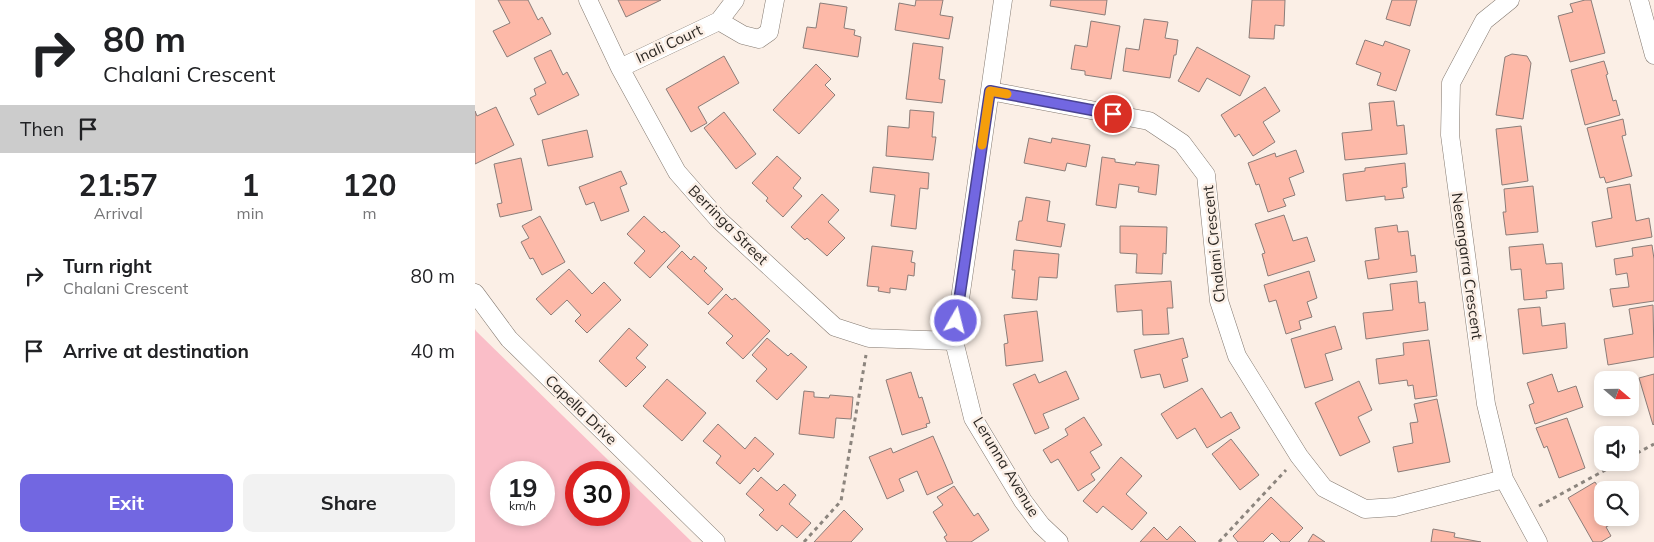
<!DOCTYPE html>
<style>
:root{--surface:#fff;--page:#f2f2f2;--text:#202124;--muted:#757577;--accent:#7267e1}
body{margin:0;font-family:Mulish,sans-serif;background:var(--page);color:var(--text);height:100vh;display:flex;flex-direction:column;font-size:19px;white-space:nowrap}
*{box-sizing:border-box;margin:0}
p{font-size:16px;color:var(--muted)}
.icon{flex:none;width:28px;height:28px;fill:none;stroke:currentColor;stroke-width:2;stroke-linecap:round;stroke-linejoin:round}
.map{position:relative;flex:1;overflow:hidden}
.drawer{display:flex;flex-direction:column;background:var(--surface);width:475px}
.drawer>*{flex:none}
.top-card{background:#fff;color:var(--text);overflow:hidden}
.needle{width:32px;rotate:110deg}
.buttons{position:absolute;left:1119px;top:371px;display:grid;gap:10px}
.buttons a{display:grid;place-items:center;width:45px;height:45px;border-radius:10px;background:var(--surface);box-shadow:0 2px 8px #0003;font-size:25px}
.speed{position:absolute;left:15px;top:461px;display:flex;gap:10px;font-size:25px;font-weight:700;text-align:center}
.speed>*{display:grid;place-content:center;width:65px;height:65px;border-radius:50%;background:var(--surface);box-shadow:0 2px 8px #0003;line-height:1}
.speed small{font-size:12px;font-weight:400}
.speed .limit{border:8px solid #d22;background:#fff;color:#111}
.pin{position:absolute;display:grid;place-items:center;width:42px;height:42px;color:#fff;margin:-21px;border:2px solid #fff;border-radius:50%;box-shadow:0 1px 5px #0007}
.me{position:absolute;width:55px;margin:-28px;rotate:8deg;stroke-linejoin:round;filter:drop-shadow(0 0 4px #0008)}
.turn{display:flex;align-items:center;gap:18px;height:105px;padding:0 20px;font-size:22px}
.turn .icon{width:65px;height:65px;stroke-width:2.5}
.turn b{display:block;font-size:35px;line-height:42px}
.then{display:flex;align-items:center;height:48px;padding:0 20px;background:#0003;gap:10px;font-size:19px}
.eta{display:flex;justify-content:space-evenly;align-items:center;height:85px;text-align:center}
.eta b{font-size:30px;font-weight:700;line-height:35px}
.button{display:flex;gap:10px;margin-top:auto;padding:10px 20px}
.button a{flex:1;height:58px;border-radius:10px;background:var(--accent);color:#fff;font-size:20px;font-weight:700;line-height:58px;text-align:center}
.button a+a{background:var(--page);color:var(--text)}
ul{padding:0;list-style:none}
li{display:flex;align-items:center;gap:15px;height:75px;padding:0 20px}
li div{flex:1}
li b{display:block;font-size:19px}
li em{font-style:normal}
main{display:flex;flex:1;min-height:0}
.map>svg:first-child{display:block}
.green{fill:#fabec8;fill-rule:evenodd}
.building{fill:#fdb9a8;stroke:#8b7d79}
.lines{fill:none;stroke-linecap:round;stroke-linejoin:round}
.street-casing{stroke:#837970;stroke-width:19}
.path{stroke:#8c857e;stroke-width:3;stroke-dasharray:4 4;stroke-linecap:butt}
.street{stroke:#fff;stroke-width:18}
.route-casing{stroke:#4a4392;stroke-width:12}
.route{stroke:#7267e1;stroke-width:9}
.slow{stroke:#f59e0b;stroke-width:9}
.labels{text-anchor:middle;stroke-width:5;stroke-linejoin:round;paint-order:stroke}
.street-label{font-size:15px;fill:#2b2723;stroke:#fbefe6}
</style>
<main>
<section class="drawer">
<div class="top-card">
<div class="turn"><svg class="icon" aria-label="right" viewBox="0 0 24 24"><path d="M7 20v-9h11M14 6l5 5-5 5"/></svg><div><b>80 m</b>Chalani Crescent</div></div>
<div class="then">Then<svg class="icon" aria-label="arrive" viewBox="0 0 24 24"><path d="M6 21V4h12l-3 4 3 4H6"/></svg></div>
</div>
<div class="eta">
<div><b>21:57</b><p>Arrival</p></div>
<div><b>1</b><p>min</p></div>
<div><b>120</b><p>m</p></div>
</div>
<ul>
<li><svg class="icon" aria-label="right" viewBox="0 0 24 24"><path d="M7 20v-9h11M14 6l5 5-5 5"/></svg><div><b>Turn right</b><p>Chalani Crescent</p></div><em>80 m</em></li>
<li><svg class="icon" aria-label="arrive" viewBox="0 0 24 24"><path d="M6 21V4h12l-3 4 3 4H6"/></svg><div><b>Arrive at destination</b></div><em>40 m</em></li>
</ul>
<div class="button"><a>Exit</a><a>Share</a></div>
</section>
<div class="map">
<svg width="1179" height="542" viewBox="0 0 1179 542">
<rect width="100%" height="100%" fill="#fbefe6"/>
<path class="green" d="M0 329 1 331 217 542H0ZM26 472H69V515H26ZM101 472H144V515H101Z"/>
<path class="building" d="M23 0H53L63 20 67 17 76 34 32 57 18 31 35 23Z
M143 0H186L151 17Z
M441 0H468L465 15 478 17 474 39 420 30 424 3 440 6Z
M576 0H632L630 15 575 6Z
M777 0H810L809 26 800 25 799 39 774 38Z
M917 0H942L935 26 911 19Z
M1110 0H1116L1130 53 1095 62 1083 16 1098 12 1095 4Z
M345 3 372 7 369 28 380 30 379 35 386 37 383 57 328 48 332 27 341 28Z
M669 19 693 22 690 38 703 40 701 55H699L695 78 648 71 651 48 664 50Z
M616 21 645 26 636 79 610 75V71L596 69 600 45 612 47Z
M890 40 908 46 910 41 935 50 921 91 902 85 906 73 881 64Z
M438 43 468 47 464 79 470 80 467 103 431 99Z
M722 47 775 76 765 96 732 78 724 92 703 81Z
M76 50 88 75 92 72 104 95 63 115 55 98 61 95 59 89 71 83 59 58Z
M1037 54 1052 56 1056 63 1048 119 1021 115 1030 57Z
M249 56 264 83 223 107 232 123 216 132 191 89Z
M1129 61 1133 74 1131 75 1138 101 1141 100 1145 115 1110 125 1096 70Z
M341 64 356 79 350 85 360 95 324 134 298 110Z
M790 87 805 111 788 122 800 142 778 156 764 134 760 137 746 115Z
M919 101 922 126 929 125 932 154 870 160 867 133 897 130 894 103Z
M21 107 39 145 0 164V111L2 116Z
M435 110 459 112 457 137H461L458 160 411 156 413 126 434 128Z
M249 112 281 154 261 169 229 128Z
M1148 119 1151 135 1147 136 1157 176 1131 183 1129 177 1125 178 1112 128Z
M1046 126 1053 181 1027 185 1021 129Z
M112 130 118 157 73 166 67 140Z
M554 138 576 143 577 138 615 145 611 167 592 163 590 171 549 163Z
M821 150 829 172 814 178 820 195 808 199 811 206 793 212 784 184 781 185 773 163 800 153 801 157Z
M302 156 326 178 318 188 327 196 308 217 291 201 293 198 277 183Z
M627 157 640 159V162L660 165 661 162 684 165 681 195 663 192 664 187 644 184 641 208 621 205Z
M46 158 57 210 25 217 22 204 27 203 19 164Z
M930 163 932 187 927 188 929 198 910 200V196L871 201 868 174 890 171V168Z
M398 167 454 173 453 189 445 188 441 229 416 226 420 195 395 192Z
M146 171 152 184 145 187 154 211 126 221 119 202 111 205 104 187Z
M1155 184 1161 221 1174 218 1177 237 1121 247 1117 222 1137 218 1132 188Z
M1058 186 1063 232 1031 235 1028 212H1031L1029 189Z
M347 194 364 210 353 222 370 238 352 256 332 238 330 240 316 227Z
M551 197 575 201 572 221 590 224 586 247 541 240 544 221H547Z
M809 215 818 241 832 237 840 261 793 276 787 254 790 253 780 224Z
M65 216 90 262 67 275 58 258 55 259 46 242 54 238 47 226Z
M169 216 187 233 189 231 205 246 175 278 159 263 170 251 152 234Z
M922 225 923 232 933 231 936 256 940 255 942 272 893 279 890 261 904 259 900 228Z
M645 226 692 227 691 254 688 253 687 274 661 273 662 254 645 253Z
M1068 244 1071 264 1087 263 1089 289 1071 291 1072 298 1049 300 1046 269 1036 270 1034 247Z
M1177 245 1179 259V301L1138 307 1135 289 1154 287 1152 273 1141 275 1139 259 1158 256 1157 248Z
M397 246 438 251 436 262 440 263 439 276 433 275 431 290 415 288V293L403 291 404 287 392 286Z
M539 250 584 254 582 278 564 277 562 300 537 298 540 270H537Z
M207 251 216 260 219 256 232 268 229 271 248 289 233 305 192 267Z
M94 269 117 294 129 282 146 300 112 333 100 321 106 315 92 300 76 315 61 299Z
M834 271 842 298 832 302 837 317 824 321 826 329 811 334 801 300 794 302 789 285Z
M696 281 698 308H692L694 334 668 335 667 310 642 312 640 285Z
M942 281 944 303 950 302 953 330 891 339 888 313 918 310 915 284Z
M251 294 257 300 260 298 295 331 268 359 251 343 258 336 233 313Z
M1178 305 1179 357 1133 365 1129 339 1158 334 1154 309Z
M1065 307 1067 326 1090 323 1092 348 1048 354 1043 309Z
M562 311 568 361 531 366 529 344 533 343 529 315Z
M860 326 867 349 850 354 858 380 830 388 816 339Z
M154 328 173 345 161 358 171 367 151 387 124 361Z
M292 338 313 356 316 353 332 367 302 400 281 381 292 369 277 355Z
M708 338 713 357 707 359 713 381 689 388 685 374 666 378 659 350Z
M954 340 962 396 940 399 938 385 933 386 932 380 904 384 901 359 929 355 928 343Z
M591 371 604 399 568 414 574 428 560 434 538 384 560 374 564 383Z
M436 372 444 398 447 397 455 423 451 424 452 427 427 435 411 380Z
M1077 374 1083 392 1101 386 1108 407 1060 424 1054 405 1059 403 1052 383Z
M1179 374V424L1178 425 1164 378Z
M192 379 231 413 207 441 168 406Z
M884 381 897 410 883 417 895 442 865 456 840 403Z
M727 388 746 418 756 412 765 428 732 448 720 428 702 439 686 414Z
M329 391 339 392V397L354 398 355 395 378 397 376 419 361 418 359 438 324 434Z
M962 399 975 462 923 472 918 447 938 443 935 423 943 422 939 404Z
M609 417 627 445 615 452 625 468 616 474 620 480 603 491 583 459 576 463 568 450 593 435 590 429Z
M1092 418 1110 468 1084 478 1072 446 1069 448 1061 428Z
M243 424 270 449 280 437 299 454 283 472 279 468 265 484 241 463 246 456 228 441Z
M458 436 478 483 452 495 442 471 424 479 429 491 412 499 394 457 416 448 418 453Z
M756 439 784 475 765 490 737 454Z
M646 457 667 476 651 494 672 513 657 530 628 506 622 513 608 501Z
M286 477 302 491 309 484 321 495 314 504 336 523 322 538 307 525 302 531 284 515 289 510 271 494Z
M1120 482 1128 494V518H1141L1142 521 1131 527 1136 536 1126 542H1118L1093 498Z
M479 486 499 516 503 513 514 530 496 542H472L469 537 472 535 458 512 468 505 462 497Z
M796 497 828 528 814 542H806L797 533 788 542H763L758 536Z
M369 510 388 529 376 542H339Z
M705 526 721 542H665L679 527 692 540Z
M958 529 980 533 979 537 1006 542H956Z
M838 534 850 542H833Z"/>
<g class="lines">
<defs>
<path id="street" d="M113 0 145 68 202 172 244 220 360 327 394 338 479 341
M528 0 479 341 498 418 548 501 566 525 584 542
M1035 0 1009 21 976 83 975 135 1011 404 1029 479 1063 542
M1164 0 1179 55
M244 21 268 35 284 39 294 32 300 0
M145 68 244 21 260 0
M515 91 674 121 707 143 731 175 744 301 762 356 824 456 849 488 890 509 920 507 1029 479
M0 293 34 339 241 542"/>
</defs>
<use href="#street" class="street-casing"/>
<path class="path" d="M1155 457 1179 444
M1064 506 1145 462
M329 542 366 501 391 355
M744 542 811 470"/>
<use href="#street" class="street"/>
</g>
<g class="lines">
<defs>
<path id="route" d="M481 321 515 91 638 114"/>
</defs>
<use href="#route" class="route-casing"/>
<use href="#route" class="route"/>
<path class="slow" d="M507 145 515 91 532 94"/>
</g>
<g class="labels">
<g class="street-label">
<text transform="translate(194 44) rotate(-25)" y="5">Inali Court</text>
<text transform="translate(253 225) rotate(45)" y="5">Berringa Street</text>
<text transform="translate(739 244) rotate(-96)" y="5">Chalani Crescent</text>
<text transform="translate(992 266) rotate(82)" y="5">Neeangarra Crescent</text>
<text transform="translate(106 410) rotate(44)" y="5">Capella Drive</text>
<text transform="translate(531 467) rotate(59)" y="5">Lerunna Avenue</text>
</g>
</g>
</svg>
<div class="buttons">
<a><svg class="needle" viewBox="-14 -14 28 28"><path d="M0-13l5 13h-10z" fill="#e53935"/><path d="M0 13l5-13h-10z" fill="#757577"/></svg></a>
<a><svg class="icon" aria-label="sound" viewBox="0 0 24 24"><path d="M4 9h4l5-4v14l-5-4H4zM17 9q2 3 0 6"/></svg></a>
<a><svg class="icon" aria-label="search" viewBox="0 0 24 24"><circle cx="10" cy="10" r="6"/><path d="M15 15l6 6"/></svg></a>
</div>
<div class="speed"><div>19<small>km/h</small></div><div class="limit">30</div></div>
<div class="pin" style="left:638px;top:114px;background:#d93025"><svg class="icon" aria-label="arrive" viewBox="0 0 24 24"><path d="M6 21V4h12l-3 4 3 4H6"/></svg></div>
<svg class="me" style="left:481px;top:321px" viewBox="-20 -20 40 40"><circle r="17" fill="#7267e1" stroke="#fff" stroke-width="3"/><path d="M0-11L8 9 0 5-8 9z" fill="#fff"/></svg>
</div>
</main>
